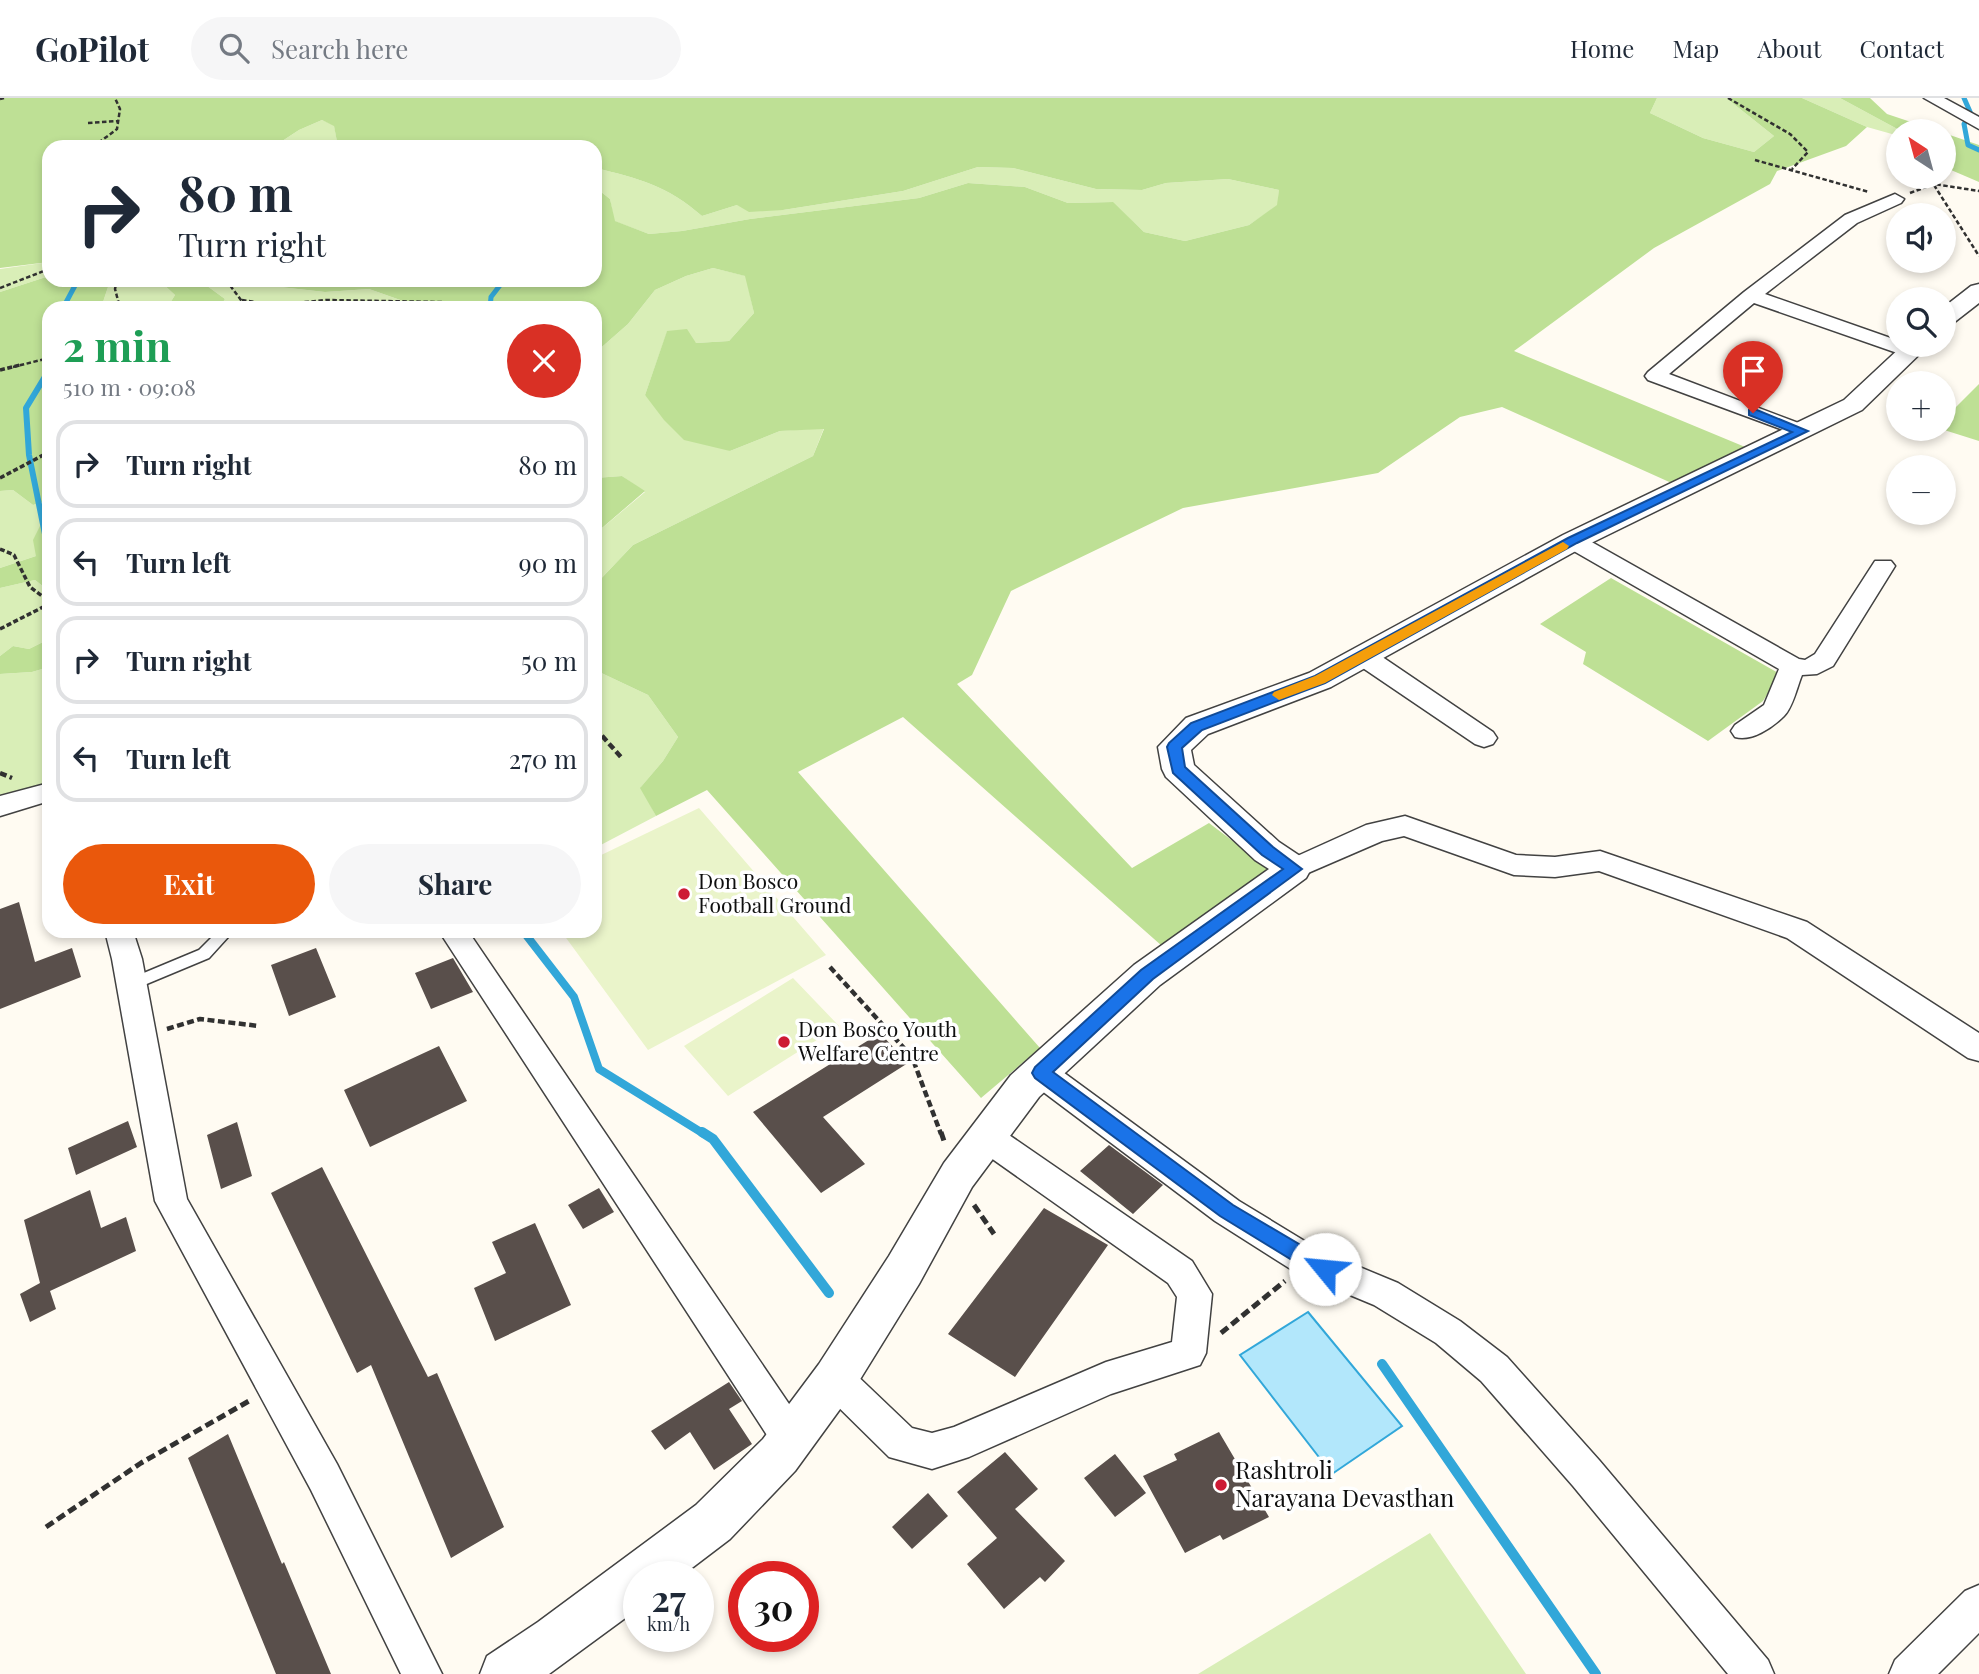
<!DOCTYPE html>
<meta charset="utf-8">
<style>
:root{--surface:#fff;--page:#f6f6f7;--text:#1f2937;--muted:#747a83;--line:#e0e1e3;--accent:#ea580c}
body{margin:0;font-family:"Playfair Display",serif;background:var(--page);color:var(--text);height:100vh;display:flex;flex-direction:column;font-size:26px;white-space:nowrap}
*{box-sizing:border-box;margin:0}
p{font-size:23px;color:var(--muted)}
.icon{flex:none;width:38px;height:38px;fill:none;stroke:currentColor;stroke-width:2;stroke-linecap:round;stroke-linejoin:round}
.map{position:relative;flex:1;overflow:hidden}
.details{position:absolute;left:42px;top:203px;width:560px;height:637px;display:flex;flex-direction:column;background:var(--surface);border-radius:21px;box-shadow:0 4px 10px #0003}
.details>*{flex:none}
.banner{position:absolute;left:42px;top:42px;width:560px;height:147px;border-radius:21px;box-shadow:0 4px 10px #0003;background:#fff;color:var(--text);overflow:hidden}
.needle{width:46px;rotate:324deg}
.buttons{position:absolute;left:1886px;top:21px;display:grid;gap:14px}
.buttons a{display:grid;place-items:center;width:70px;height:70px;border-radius:50%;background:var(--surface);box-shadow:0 4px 10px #0003;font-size:35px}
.speed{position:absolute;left:623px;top:1463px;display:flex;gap:14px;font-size:35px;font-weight:700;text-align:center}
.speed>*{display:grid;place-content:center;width:91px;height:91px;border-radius:50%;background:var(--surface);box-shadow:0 4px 10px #0003;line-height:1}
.speed small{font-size:18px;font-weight:400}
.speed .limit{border:10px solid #d22;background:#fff;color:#111}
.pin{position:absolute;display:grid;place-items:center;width:60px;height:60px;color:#fff;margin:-72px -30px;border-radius:50% 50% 50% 0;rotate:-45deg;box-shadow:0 0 7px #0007}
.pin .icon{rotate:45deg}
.me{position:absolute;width:77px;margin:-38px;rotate:298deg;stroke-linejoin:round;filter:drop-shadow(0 0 5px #0008)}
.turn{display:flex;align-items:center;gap:24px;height:147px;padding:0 21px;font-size:32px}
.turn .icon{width:91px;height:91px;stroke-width:2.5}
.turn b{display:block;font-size:49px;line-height:60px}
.round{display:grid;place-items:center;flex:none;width:74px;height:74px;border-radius:37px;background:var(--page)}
.summary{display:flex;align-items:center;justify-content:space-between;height:119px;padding:0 21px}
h1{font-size:42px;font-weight:700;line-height:52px;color:#1e9e55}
.primary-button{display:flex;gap:14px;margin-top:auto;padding:14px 21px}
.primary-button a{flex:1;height:80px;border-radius:42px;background:var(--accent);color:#fff;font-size:28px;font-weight:700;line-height:80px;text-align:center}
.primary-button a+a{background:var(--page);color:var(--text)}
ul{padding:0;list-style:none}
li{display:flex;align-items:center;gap:21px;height:88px;margin:0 14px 10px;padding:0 7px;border:4px solid var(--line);border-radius:21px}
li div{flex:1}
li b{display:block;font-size:26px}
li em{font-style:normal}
header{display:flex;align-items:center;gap:42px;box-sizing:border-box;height:98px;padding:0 35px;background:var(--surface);border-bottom:2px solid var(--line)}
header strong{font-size:33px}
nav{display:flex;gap:38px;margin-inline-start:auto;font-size:24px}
.search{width:490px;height:63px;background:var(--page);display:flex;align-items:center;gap:18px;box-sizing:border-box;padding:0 24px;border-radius:38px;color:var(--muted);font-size:26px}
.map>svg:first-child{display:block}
.green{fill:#d9eeb7}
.forest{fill:#bee095}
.pitch{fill:#eaf4ca}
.water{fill:#b2e7fb;stroke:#32a7d9;stroke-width:2}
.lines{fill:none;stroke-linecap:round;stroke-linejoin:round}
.stream-far3{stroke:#32a7d9;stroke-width:5}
.stream-far2{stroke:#32a7d9;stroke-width:6}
.stream-far1{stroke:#32a7d9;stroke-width:8}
.stream{stroke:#32a7d9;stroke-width:10}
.building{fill:#594f4b}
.service-casing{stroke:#424242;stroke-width:3}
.minor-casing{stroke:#424242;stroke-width:3}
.tertiary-casing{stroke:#424242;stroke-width:3}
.path-far3{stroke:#313131;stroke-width:2.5;stroke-dasharray:4.5 2.5;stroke-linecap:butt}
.path-far2{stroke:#313131;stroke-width:3.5;stroke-dasharray:5 2.5;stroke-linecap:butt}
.path-far1{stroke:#313131;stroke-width:4.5;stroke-dasharray:7 3.5;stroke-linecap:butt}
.path{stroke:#313131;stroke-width:5;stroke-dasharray:9 4.5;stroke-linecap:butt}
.service{fill:#fff;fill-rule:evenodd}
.minor{fill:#fff;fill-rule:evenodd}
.tertiary{fill:#fff;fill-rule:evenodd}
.route{fill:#1a73e8;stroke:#114b97;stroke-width:2}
.slow{fill:#f59e0b}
.poi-dot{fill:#cd1a34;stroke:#fff;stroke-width:2.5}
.labels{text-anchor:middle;stroke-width:7;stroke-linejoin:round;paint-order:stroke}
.poi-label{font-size:21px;fill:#0f0f0f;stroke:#fff;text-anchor:start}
.near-poi-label{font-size:24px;fill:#0f0f0f;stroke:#fff;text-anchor:start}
</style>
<header>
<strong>GoPilot</strong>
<div class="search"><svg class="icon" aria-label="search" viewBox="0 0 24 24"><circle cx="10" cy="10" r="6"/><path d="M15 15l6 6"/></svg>Search here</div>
<nav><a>Home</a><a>Map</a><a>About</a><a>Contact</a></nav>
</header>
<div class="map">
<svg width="1979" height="1576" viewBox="0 0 1979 1576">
<rect width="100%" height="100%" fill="#fffbf2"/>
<path class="green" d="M1657 0H1732L1730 3 1774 38 1754 54 1703 40 1650 15Z
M1802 0H1840L1901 33H1899V38L1867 29Z
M322 22 334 27 338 49H273L299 32Z
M978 69 1013 70 1096 91 1142 92 1166 85 1228 81 1279 92 1278 107 1249 127 1185 143 1144 134 1112 104 1068 105 1025 89 968 85 919 100 750 121 682 133 649 136 614 123 610 101 595 89V70C638 80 668 88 702 118L737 107 783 112 903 93Z
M49 164V178L0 194V171Z
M713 170 746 178 754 215 729 243 696 245 667 234 645 297 730 353 780 333 824 330 813 358 633 447 595 487V436L645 394 622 378 595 380V255L628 226 655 192 686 178Z
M108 182H136L137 187 162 185 175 197 167 210H101L109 186Z
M199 182H274L280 189 325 194 369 191 423 210H219L225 201Z
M13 392 33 407 49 402V414L47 415 36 458 0 470V393Z
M35 482 49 493V541L29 551 13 548 0 558V490Z
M49 569V684L0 698V576L32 574Z
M595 572 648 597 678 639 663 663 641 689 656 718 595 750Z
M1430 1435 1526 1576H1198Z"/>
<path class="forest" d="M0 0H1657L1650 15 1703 40 1754 54 1774 38 1730 3 1732 0H1802L1867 29 1846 48 1777 73 1770 86 1654 150 1514 253 1750 351 1676 387 1502 309 1460 319 1378 375 1183 410 1011 493 972 577 957 586 1132 770 1209 725 1271 772 1162 848 903 619 798 674 1040 950 981 1000 707 692 656 718 640 690 663 663 678 639 648 597 595 572V487L633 447 813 358 824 331 780 333 730 353 684 342 664 322 645 297 667 233 687 231 696 245 729 243 754 215 745 178 713 170 686 178 655 192 628 226 595 255V210H423L369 191 325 194 280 189 274 182H595V89L610 101 615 123 649 136 682 133 750 121 919 100 968 85 1025 89 1068 105 1113 104 1144 134 1185 143 1249 127 1277 107 1279 92 1228 81 1166 85 1142 92 1096 91 1013 70 978 69 903 93 783 112 749 114 737 107 702 118C668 88 638 80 595 70V49H338L334 28 322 22 299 32 273 49H49V164L0 170Z
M1840 0H1870L1887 16 1938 33H1901Z
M1944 35 1979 47V84L1944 69Z
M49 178V182H108L109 186 101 210H49V402L33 407 13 392 0 393V194Z
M136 182H199L225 201 219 210H167L175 197 162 185 137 187Z
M1979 286V343L1941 331H1944V321Z
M622 378 645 393 595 436V380Z
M47 414H49V493L35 482 0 490V470L36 458 33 442Z
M1611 480 1780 576 1763 603 1708 643 1583 566 1586 554 1540 526Z
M49 541V569L32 574 0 576V558L13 548 29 551Z"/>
<path class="pitch" d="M699 710 826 857 648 952 561 833H595V760Z
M793 880 839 928 728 998 684 948Z"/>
<path class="water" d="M1308 1214 1402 1328 1332 1376 1240 1257Z"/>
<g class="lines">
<path class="stream-far3" d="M1964 0 1971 16 1964 26 1968 47 1979 52
M63 210 78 182
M490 210 491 199 504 182"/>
<path class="stream-far2" d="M49 272 26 310 29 357 49 456"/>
<path class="stream-far1" d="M523 833 574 899 599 971 704 1036"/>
<path class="stream" d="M702 1034 713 1041 829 1195
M1382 1266 1596 1576"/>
</g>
<path class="building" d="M19 804 35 864 72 850 81 879 0 911V811Z
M316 850 336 899 289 918 271 867Z
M453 860 473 894 431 911 415 875Z
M880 935 908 965 823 1019 865 1066 821 1095 753 1014Z
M439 948 467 1003 370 1049 344 992Z
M128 1023 137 1049 76 1077 68 1050Z
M237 1024 252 1078 221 1091 207 1037Z
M1109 1047 1163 1087 1133 1116 1080 1073Z
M322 1069 428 1279 437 1275 504 1429 451 1460 371 1267 357 1275 271 1095Z
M599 1090 614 1114 583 1131 568 1107Z
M90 1092 101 1130 126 1119 136 1153 50 1193 56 1211 30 1224 20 1196 40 1185 24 1122Z
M1044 1110 1108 1147 1015 1279 948 1236Z
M535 1125 571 1207 495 1243 474 1190 506 1175 492 1144Z
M729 1284 742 1303 729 1311 752 1346 714 1372 690 1334 665 1352 651 1333Z
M1219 1334 1269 1419 1223 1442 1220 1437 1185 1455 1143 1378 1177 1362 1174 1356Z
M228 1336 282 1466 284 1464 331 1576H276L188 1360Z
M1005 1354 1038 1391 1015 1411 1065 1463 1045 1484 1040 1479 1004 1511 967 1466 997 1440 957 1394Z
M1115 1356 1146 1395 1115 1419 1084 1380Z
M928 1395 948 1418 912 1451 892 1429Z"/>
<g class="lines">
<defs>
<path id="service" d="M213 833H227L229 838 209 860 137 890H127L125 886 127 882 199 852 214 837Z"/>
<path id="minor" d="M1924 0H1944L1979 19V31Z
M1895 96 1904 101 1901 105 1857 125 1765 196 1899 243V247L1917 249 1920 253 1917 257H1903L1754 205 1669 276 1809 329 1812 333 1809 337 1802 339 1648 282 1645 278 1648 274 1744 194 1845 117Z
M1573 436 1581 438 1799 561 1805 562 1815 556 1875 463H1891L1895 468 1833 568 1817 576 1802 577C1797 589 1793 609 1784 618 1772 630 1751 644 1735 639L1731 633 1735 627 1764 607 1779 571 1565 448 1562 443 1565 438Z
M1363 550 1372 552 1493 634 1497 640 1493 646 1484 649 1475 646 1354 564 1351 558 1354 552Z
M49 685V703L0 718V698Z
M1405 718 1516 757 1555 759 1600 753 1807 824 1979 935V963L1968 960 1787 840 1599 773 1555 779 1514 777 1404 738 1382 743 1294 781 1284 778 1280 771 1284 764 1366 727Z
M105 833H133L142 861 187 1101 337 1366 442 1576H401L311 1392 155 1103 112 861Z
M439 833H468L804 1328 809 1341 804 1354 791 1359 778 1354Z
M1041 962 1052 966 1239 1103 1321 1153 1398 1185 1460 1223 1507 1259 1599 1362 1768 1562 1774 1576H1728L1573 1388 1481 1283 1436 1245 1374 1207 1297 1175 1215 1123 1030 984 1026 975 1030 966Z
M985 1025 996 1028 1192 1163 1212 1196 1206 1255 1200 1267 1111 1296 969 1359 932 1371 889 1359 822 1293 817 1281 822 1269 835 1264 848 1269 912 1330 932 1335 954 1329 1106 1264 1172 1244 1177 1199 1168 1185 974 1048 969 1038 974 1028Z
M1979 1487V1535L1938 1576H1889L1895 1562 1965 1493Z"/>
<path id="tertiary" d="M1979 186V205L1952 226 1944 228V209L1971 188Z
M1903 247H1929L1862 312 1583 449 1331 589 1208 636 1191 652 1194 667 1279 744 1306 762 1311 771 1306 780 1160 887 1039 999 972 1089 919 1186 851 1296 795 1373 730 1441 680 1479H639V1510L549 1576H480L487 1558 538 1524 696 1407 763 1341 819 1266 889 1158 944 1065 1011 977 1134 867 1269 771 1255 762 1166 679 1162 671 1158 649 1186 620 1309 575 1563 437 1844 302Z"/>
</defs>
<use href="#service" class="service-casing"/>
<use href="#minor" class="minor-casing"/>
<use href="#tertiary" class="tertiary-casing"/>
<path class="path-far3" d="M1728 0 1790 36 1808 54 1792 71
M0 1 4 0
M88 25 118 23
M93 49 117 31 120 11 115 0
M1755 62 1869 94
M1934 87 1979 158
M1910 95 1934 86 1979 93
M117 182 115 191 120 210
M226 182 247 210
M0 190 49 171
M242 202 274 207 326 202 442 204 450 210
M13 269 49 260"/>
<path class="path-far2" d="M0 272 20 267
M0 380 49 354
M0 451 14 457 30 489 49 503
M0 531 49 506"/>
<path class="path-far1" d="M595 630 621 659
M0 675 12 680
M830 869 912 959 941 1036
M167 931 200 921 259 928"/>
<path class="path" d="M941 1034 944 1043
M974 1107 994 1136
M1221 1235 1285 1183
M46 1429 141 1365 249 1303"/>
<use href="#service" class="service"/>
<use href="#minor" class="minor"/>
<use href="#tertiary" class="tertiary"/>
</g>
<path class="route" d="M1749 312H1757L1808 333 1577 445 1325 585 1202 632 1182 650 1185 669 1273 749 1302 771 1153 881 1053 974 1233 1107 1331 1165 1334 1171 1331 1178 1325 1180 1318 1178 1220 1118 1035 980 1032 975 1035 969 1141 872 1283 771 1262 757 1173 675 1167 649 1169 645 1191 625 1315 578 1568 440 1792 334 1749 317Z"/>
<path class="slow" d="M1563 444 1569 448 1567 451 1325 585 1279 602 1272 597 1274 594 1315 578Z"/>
<g class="poi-dot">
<circle cx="684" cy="796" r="7"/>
<circle cx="784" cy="944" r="7"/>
<circle cx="1221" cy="1387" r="7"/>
</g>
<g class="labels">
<g class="poi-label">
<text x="698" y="791">Don Bosco<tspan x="698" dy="24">Football Ground</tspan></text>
<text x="798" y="939">Don Bosco Youth<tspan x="798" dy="24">Welfare Centre</tspan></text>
</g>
<g class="near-poi-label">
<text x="1235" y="1381">Rashtroli<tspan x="1235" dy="28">Narayana Devasthan</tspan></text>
</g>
</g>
</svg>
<div class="buttons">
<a><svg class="needle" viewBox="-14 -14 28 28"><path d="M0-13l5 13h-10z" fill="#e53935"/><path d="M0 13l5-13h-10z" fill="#747a83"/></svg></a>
<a><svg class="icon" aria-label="sound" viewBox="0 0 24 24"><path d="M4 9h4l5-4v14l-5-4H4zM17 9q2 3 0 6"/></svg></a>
<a><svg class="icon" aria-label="search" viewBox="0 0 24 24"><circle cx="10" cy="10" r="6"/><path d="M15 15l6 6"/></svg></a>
<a>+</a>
<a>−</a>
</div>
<div class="speed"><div>27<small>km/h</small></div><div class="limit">30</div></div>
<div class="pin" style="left:1753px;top:315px;background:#d93025"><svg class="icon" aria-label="arrive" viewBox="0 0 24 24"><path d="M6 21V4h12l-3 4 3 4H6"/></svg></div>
<svg class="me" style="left:1325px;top:1171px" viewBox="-20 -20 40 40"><circle r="19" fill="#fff"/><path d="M0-13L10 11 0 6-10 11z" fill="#1a73e8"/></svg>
<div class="banner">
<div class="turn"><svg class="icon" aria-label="right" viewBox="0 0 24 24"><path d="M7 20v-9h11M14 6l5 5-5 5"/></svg><div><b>80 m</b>Turn right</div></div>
</div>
<section class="details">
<div class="summary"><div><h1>2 min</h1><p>510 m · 09:08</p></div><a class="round" style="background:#d93025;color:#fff"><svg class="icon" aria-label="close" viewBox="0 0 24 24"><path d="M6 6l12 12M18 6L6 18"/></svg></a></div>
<ul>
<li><svg class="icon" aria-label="right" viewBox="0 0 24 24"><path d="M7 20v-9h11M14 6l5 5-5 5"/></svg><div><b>Turn right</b></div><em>80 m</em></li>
<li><svg class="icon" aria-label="left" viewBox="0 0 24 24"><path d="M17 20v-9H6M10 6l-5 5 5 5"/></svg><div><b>Turn left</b></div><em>90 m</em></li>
<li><svg class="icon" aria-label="right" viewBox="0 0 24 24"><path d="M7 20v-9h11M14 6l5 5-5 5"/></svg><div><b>Turn right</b></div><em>50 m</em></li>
<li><svg class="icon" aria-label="left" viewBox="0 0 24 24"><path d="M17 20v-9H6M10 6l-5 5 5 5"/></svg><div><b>Turn left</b></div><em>270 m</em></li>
</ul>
<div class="primary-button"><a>Exit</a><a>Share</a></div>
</section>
</div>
